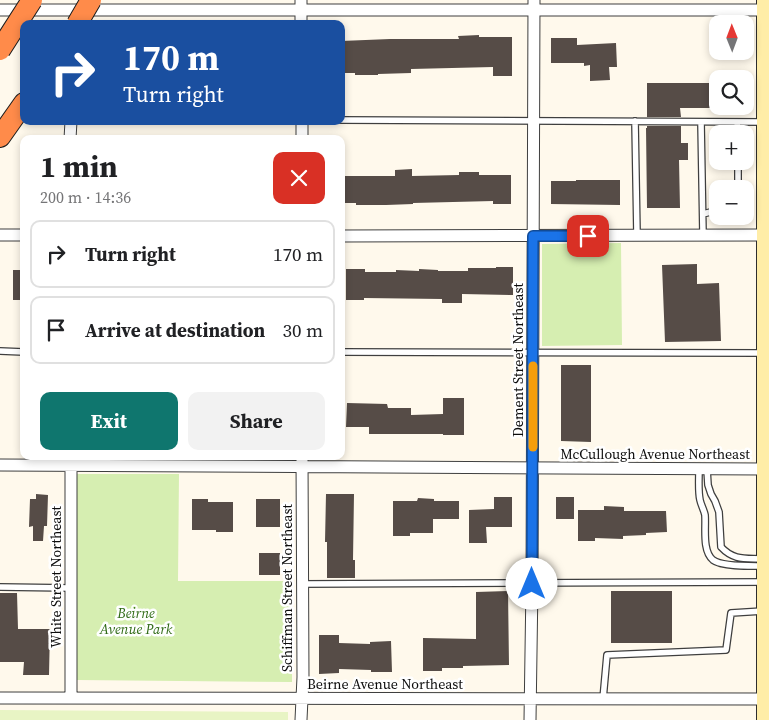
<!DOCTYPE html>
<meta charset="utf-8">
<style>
:root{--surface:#fff;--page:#f2f2f2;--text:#202124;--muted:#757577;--line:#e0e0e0;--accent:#0f766e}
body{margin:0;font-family:"Source Serif 4",serif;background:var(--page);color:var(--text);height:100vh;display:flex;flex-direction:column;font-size:19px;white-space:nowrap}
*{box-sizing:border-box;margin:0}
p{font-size:16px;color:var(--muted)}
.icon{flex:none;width:28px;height:28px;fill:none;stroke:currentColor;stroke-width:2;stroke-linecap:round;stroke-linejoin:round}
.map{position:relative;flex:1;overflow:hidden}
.sheet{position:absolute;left:20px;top:135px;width:325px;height:325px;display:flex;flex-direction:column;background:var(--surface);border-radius:10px;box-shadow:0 2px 8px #0003}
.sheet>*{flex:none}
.guide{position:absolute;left:20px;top:20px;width:325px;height:105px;border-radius:10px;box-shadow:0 2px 8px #0003;background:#1a4fa0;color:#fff;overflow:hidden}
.needle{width:32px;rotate:359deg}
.buttons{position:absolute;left:709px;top:15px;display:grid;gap:10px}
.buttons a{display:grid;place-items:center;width:45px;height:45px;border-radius:10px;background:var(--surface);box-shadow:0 2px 8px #0003;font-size:25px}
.pin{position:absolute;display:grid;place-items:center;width:42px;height:42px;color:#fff;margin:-21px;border-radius:10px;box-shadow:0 2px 8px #0006}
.me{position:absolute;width:55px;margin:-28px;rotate:0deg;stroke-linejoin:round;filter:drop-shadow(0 0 4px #0008)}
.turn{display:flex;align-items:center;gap:18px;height:105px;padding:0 20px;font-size:22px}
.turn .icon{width:65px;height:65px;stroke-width:2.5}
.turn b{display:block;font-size:35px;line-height:42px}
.round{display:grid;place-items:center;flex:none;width:52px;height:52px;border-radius:10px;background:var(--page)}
.overview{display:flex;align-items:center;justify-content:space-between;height:85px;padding:0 20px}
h1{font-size:30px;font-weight:700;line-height:38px}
.primary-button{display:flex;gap:10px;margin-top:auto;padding:10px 20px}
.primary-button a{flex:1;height:58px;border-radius:10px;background:var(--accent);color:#fff;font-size:20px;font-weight:700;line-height:58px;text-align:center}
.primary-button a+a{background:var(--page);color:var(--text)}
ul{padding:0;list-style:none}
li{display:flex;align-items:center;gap:15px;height:68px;margin:0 10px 8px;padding:0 10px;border:2px solid var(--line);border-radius:10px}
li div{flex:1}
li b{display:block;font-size:19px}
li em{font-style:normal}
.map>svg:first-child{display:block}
.green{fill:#d6eeb1}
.pitch{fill:#e8f4c4}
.building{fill:#564c47}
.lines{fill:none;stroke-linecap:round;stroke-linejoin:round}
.service-casing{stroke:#3f3f3f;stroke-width:8}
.minor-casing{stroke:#3f3f3f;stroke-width:13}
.secondary-casing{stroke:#2e2e2e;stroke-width:18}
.motorway-casing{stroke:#1d1d1d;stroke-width:22}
.service{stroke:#fff;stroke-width:5.5}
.minor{stroke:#fff;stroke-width:11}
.secondary{stroke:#ffeda7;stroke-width:16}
.motorway{stroke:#ff8b4a;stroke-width:20}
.motorway-bridge-casing{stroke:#1d1d1d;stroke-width:22;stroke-linecap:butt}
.motorway-bridge{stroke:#ff8b4a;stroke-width:20}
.route-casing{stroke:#114b97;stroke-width:12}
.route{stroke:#1a73e8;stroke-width:9}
.slow{stroke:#f59e0b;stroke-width:9}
.labels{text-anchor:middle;stroke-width:5;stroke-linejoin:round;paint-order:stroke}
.street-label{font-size:14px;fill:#0c0c0c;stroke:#fff}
.park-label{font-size:14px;font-style:italic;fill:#306b16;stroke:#fff}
</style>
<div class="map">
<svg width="769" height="720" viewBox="0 0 769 720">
<rect width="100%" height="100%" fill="#fff9ec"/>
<path class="green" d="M621 243 622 345 542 346V244Z
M75 474H179L178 581H292V682L77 680Z"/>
<path class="pitch" d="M0 710 288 712V720H0Z"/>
<path class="building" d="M479 35V37H512V76H493V67L411 69V73L378 74V75H355V73H341V41L390 39H459L458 36Z
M551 38H577V45L616 43 617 67H609L610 80 590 81V65L584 66V63H551Z
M647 83H718V108H680L681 117H647Z
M647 126H681V143H688V160H679L680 208H647L646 128H647Z
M412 169V176L459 175V172H479V175H511V204H493V201L413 203V204L386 205H356V203H341V176H395V170Z
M576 180H620V205L551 204V181H576Z
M697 264V284L719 283 721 341 665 342 662 265Z
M496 267H513V295L462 294V303H442V299L364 298V300H346V269H365V272H396V270L419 271V269L438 270V271H468V268H496Z
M13 270H24V300H13Z
M561 365H591V442L561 441Z
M443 398H464V435H443V434H369V427H346L347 403 387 404 388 408H411V415L443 414Z
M36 494 48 495 47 526H44L43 541H33V526L29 527 30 499H36Z
M326 494H354L353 560H355V578H327V542H325Z
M494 497H512V527H486L487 543H469V510L494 509Z
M556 497H574V519H556Z
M418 498 434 499V501H459V519H433V533H410V536H393V501H417Z
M192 499H208V502H233V532H216V530H192Z
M256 499H280V527H256Z
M604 506 624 507V511H666L667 532 646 533V535L623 536V539L595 538V541H578V510H604Z
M259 553H280V575H259Z
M508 591 509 665 463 666V668H442V671H423V638L476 639V592Z
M611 591H672V643H611Z
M0 593H17L18 629H50L49 675H23L24 662H0Z
M319 635H339V643L370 644V642L391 641 392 672H371V670L339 669V673L319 674Z"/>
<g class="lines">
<defs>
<path id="service" d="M341 120 764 122
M635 121 637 235
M701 122 703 235
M737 122 738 134
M738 161V189
M703 214 718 210
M0 351 24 352
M341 352 764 353
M699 469C699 479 698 491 700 500 701 505 704 510 705 515 706 528 702 551 713 560 722 567 753 566 764 566
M707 469 708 485 711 494 715 501 719 512 721 547C734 561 746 558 763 559
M302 584 763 582
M0 587 71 588
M603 699 607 655 726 650 731 613 763 611"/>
<path id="minor" d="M301 0V24
M0 10H769
M302 121V139
M70 139 71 121
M0 235H24
M341 236 769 235
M71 456V698
M0 465 769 469
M0 698 769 699
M301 720 303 677 302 456
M530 720 532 584 534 0"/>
<path id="secondary" d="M765 720V0"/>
<path id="motorway" d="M0 137 24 103"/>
</defs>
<use href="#service" class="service-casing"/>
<use href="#minor" class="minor-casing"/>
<use href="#secondary" class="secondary-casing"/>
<use href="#motorway" class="motorway-casing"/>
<use href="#service" class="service"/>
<use href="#minor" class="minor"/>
<use href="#secondary" class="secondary"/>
<use href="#motorway" class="motorway"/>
<defs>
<path id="motorway-bridge" d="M77 24 91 0
M0 50 32 0"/>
</defs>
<use href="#motorway-bridge" class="motorway-bridge-casing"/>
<use href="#motorway-bridge" class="motorway-bridge"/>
</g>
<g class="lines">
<defs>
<path id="route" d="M532 584 533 236H588"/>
</defs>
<use href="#route" class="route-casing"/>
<use href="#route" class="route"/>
<path class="slow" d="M533 447V366"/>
</g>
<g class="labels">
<g class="street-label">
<text transform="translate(518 360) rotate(-90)" y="5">Dement Street Northeast</text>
<text x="655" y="459">McCullough Avenue Northeast</text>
<text transform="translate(56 577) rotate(-90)" y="5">White Street Northeast</text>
<text transform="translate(287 588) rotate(-90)" y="5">Schiffman Street Northeast</text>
<text x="385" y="689">Beirne Avenue Northeast</text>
</g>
<g class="park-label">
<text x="136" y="618">Beirne<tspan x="136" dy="16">Avenue Park</tspan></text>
</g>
</g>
</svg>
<div class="buttons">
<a><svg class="needle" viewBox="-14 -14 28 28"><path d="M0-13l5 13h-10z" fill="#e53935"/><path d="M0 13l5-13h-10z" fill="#757577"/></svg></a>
<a><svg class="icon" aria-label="search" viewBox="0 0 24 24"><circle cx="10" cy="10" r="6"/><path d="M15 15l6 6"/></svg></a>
<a>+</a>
<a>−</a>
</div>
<div class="pin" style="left:588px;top:236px;background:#d93025"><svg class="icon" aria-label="arrive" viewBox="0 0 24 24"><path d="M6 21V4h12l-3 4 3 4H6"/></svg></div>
<svg class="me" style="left:532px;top:584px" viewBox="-20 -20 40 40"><circle r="19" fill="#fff"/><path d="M0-13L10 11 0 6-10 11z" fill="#1a73e8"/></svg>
<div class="guide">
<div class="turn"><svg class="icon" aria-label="right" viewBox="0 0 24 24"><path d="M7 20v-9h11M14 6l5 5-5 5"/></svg><div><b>170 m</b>Turn right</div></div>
</div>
<section class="sheet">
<div class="overview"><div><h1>1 min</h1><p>200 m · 14:36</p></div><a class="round" style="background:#d93025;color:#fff"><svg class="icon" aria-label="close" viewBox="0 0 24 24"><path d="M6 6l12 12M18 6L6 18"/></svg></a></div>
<ul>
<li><svg class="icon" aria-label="right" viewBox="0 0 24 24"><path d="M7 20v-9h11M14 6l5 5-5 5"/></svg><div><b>Turn right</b></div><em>170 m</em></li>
<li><svg class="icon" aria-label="arrive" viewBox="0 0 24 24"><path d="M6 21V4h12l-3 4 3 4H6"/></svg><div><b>Arrive at destination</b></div><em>30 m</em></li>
</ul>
<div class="primary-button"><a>Exit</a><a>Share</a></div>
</section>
</div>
